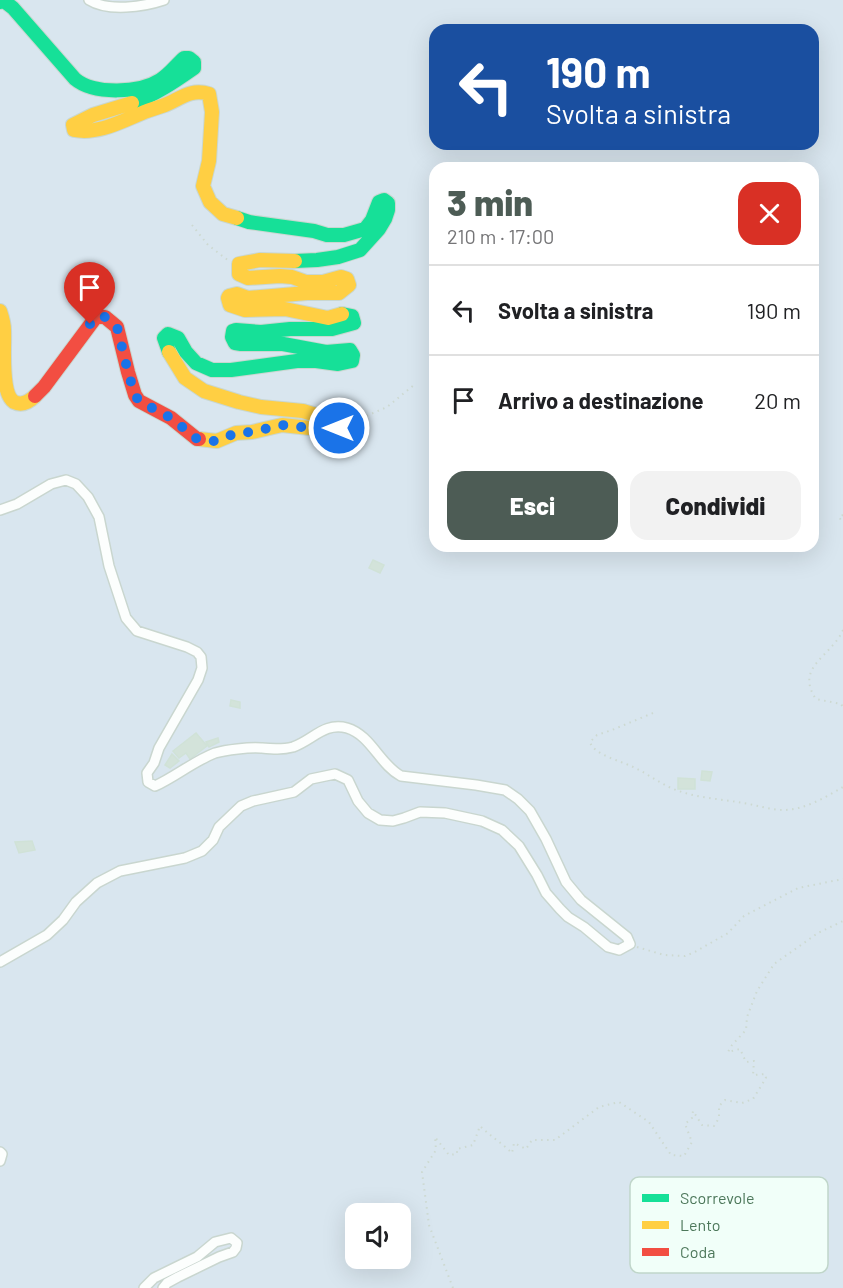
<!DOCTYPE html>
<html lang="it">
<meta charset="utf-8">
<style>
:root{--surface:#fff;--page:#f2f2f2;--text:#202124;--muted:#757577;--line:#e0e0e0;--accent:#4d5c55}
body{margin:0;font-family:Barlow,sans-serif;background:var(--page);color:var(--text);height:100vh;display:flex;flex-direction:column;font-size:22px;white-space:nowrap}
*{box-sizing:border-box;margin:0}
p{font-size:20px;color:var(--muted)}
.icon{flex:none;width:33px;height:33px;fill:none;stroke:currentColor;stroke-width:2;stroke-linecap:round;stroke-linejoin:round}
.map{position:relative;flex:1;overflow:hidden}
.details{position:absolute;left:429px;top:162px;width:390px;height:390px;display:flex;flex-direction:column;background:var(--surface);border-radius:18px;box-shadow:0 6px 24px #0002}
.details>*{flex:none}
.banner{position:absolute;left:429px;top:24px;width:390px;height:126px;border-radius:18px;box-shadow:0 6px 24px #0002;background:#1a4fa0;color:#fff;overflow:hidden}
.buttons{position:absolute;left:345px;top:1203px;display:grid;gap:12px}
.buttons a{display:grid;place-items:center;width:66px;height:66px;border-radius:12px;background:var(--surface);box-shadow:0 6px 24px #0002;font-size:30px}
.pin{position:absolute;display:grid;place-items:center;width:51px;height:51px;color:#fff;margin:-62px -26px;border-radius:50% 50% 50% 0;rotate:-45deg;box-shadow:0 0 6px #0007}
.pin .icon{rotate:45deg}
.me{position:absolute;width:66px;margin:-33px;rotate:270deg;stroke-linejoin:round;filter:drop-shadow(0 0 4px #0008)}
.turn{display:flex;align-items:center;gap:21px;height:126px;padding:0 18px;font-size:27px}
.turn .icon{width:78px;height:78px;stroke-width:2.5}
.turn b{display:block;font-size:42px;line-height:51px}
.round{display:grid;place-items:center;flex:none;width:63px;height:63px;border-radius:18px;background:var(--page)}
.head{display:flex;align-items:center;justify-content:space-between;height:102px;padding:0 18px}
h1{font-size:36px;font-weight:800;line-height:45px;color:var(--accent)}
.button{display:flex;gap:12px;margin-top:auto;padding:12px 18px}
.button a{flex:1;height:69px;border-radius:18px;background:var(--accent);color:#fff;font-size:24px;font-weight:800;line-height:69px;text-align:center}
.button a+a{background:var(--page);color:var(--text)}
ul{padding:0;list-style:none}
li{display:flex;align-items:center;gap:18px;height:90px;padding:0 18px;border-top:2px solid var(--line)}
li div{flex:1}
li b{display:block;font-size:22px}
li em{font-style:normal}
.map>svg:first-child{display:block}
.green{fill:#d9e6ef;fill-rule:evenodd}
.building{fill:#d3e3da;stroke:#d0e2d7;stroke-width:1.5}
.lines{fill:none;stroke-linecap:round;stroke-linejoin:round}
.street-casing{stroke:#c9d6cf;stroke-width:12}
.fast-casing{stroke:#c9d7d0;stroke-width:16}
.slow-casing{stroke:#c9d7d0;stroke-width:16}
.jam-casing{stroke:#c9d7d0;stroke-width:16}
.path{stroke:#cdd9d1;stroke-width:2;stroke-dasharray:1.5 4.5;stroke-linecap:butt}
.street{stroke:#fcfefd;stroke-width:9}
.fast{stroke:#16e098;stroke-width:14}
.slow{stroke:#ffcf43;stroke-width:14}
.jam{stroke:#f24e42;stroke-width:14}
.route{stroke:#1a73e8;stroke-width:10;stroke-dasharray:0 18}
.key{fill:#f1fff9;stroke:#c0d6ca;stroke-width:1.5}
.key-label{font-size:16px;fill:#4d785b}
</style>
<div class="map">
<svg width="843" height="1288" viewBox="0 0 843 1288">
<rect width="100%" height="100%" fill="#eef9f4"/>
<path class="green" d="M0 0H843V1288H0ZM435 30H813V144H435ZM435 168H813V546H435ZM356 1214H400V1258H356Z"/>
<path class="building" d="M373 560 384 565 380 573 369 568Z
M231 700 240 702V708L230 706Z
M196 733 207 746 190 759 186 753 179 758 173 751Z
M218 738 219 742 209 747 206 742Z
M172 754 179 761 170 768 165 765Z
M702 771 712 772 710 781 701 780Z
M678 778 695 779V789H678Z
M32 841 35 850 19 853 15 842Z"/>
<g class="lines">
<defs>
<path id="street" d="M89 0C108 12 143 7 164 0
M0 510 17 504 51 484 66 480 76 484 88 497 99 517 109 566 126 618 137 631 187 647 197 652 201 657 202 668 198 680 159 748 154 763 147 773 148 782 155 786C175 777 194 761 215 753 226 750 249 747 261 748 272 749 282 750 293 747 313 740 324 722 347 728 371 735 380 765 401 776L476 785 505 790 518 799 530 811 546 839 566 882 581 900 627 937 630 944 619 950 608 947 584 927 568 917 560 909 546 893 537 875 519 846 502 830 482 821 445 813 420 812 404 818 393 821 380 820 368 813 358 801 348 780 335 774 311 779 294 792 253 801 241 806 219 827 213 840 202 851 185 858 120 871 97 883 76 902 63 920 47 935 0 962
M0 1152 2 1154 0 1161
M144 1288 154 1278 197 1257 215 1242 231 1238 237 1243 236 1248 233 1252 219 1257 178 1277 167 1283 163 1288"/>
<path id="fast" d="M0 2 4 1 13 8 75 79C94 95 140 93 160 80 169 75 176 65 184 58H189L194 62V68C174 82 155 95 132 103
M237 218 249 222 314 231 327 235H344L365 229 372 220 379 202 384 200 388 203V210L385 219 379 229 360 250 338 257 317 260 295 261
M169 352 164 338 168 334 178 338 186 352 196 363 212 370H231L297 361H316L338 364 352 361 353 355 350 350 326 352 283 344H241L235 343 232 337 233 331 236 330 261 332 290 329H332L354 323 352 316 342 314"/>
<path id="slow" d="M132 103 93 115 73 125 74 130C99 135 124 120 147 111 153 109 159 107 165 105 180 99 191 88 209 94L212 112 209 161 203 186 210 202 223 214 237 218
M295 261 260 260 239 264V274L248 278 280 276 292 277 306 282H323L341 277 347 279 349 285 339 293H307L248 298 237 294 229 296 228 298 230 305 245 310 285 309 328 318 342 314
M0 311C2 317 4 323 4 330 5 347 0 393 14 402 22 406 29 402 35 396
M169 352 185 378 204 391 239 402 261 407 303 411 316 415H327L339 421V428L328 430 282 425 252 432 236 433 217 441 199 439"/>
<path id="jam" d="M35 396 44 387 96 317H105L117 327 128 372 135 395 139 401 171 418 197 439H199"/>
</defs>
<use href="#street" class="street-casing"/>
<use href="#fast" class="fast-casing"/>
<use href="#slow" class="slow-casing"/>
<use href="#jam" class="jam-casing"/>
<path class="path" d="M192 225 208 245 229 261
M350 423 387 407 414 385
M843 515 839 517 843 523
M843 630C832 656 794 667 816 699L841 704 843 707
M653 713 612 730 597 735 590 742C593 754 620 761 631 766 647 773 660 784 676 790 697 798 721 799 743 803 757 805 770 810 784 810 804 810 826 797 843 787
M637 947 664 955 685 956 695 952 728 933 744 916 798 888 843 879
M453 1288 429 1225 422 1172 436 1150 435 1137 449 1155 457 1154V1149L473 1145 480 1126C490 1136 502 1143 512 1153L514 1143 526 1149 532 1140H555L599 1107 619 1102 649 1122 671 1155 684 1156 692 1142 685 1124 692 1118 693 1111 702 1125 714 1126 719 1118V1106L725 1100 742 1103 753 1099 766 1078 765 1074 753 1075 754 1061 746 1062 740 1049 728 1052 732 1045 746 1030 747 1017 757 991 774 964 818 933 843 921"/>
<use href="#street" class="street"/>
<use href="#fast" class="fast"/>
<use href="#slow" class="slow"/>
<use href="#jam" class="jam"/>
</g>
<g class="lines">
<path class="route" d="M90 324 96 317H105L117 327 128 372 135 395 139 401 171 418 197 439 207 441H217L236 433 252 432 282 425 328 430 339 428"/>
</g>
<rect x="630" y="1177" width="198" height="96" rx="9" class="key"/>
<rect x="642" y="1194" width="27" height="8" fill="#16e098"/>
<rect x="642" y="1221" width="27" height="8" fill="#ffcf43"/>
<rect x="642" y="1248" width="27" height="8" fill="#f24e42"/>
<g class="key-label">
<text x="680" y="1204">Scorrevole</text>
<text x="680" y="1231">Lento</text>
<text x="680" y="1258">Coda</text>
</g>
</svg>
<div class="buttons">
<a><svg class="icon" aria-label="sound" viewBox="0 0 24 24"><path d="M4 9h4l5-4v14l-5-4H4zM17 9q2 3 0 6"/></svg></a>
</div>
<div class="pin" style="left:90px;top:324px;background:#d93025"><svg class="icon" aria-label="arrive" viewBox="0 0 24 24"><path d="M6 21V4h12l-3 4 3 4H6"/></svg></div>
<svg class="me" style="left:339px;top:428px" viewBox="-20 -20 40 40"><circle r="17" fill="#1a73e8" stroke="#fff" stroke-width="3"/><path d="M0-11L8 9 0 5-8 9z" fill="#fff"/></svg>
<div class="banner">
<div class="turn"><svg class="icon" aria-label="left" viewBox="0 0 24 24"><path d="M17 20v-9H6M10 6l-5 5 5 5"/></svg><div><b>190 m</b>Svolta a sinistra</div></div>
</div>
<section class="details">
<div class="head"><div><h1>3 min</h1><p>210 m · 17:00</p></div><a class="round" style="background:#d93025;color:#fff"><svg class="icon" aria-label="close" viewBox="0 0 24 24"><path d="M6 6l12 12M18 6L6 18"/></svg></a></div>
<ul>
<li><svg class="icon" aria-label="left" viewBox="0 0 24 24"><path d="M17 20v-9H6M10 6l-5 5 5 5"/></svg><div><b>Svolta a sinistra</b></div><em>190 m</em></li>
<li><svg class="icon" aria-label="arrive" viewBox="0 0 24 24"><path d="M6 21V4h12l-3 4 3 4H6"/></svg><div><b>Arrivo a destinazione</b></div><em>20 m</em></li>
</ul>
<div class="button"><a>Esci</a><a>Condividi</a></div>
</section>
</div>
